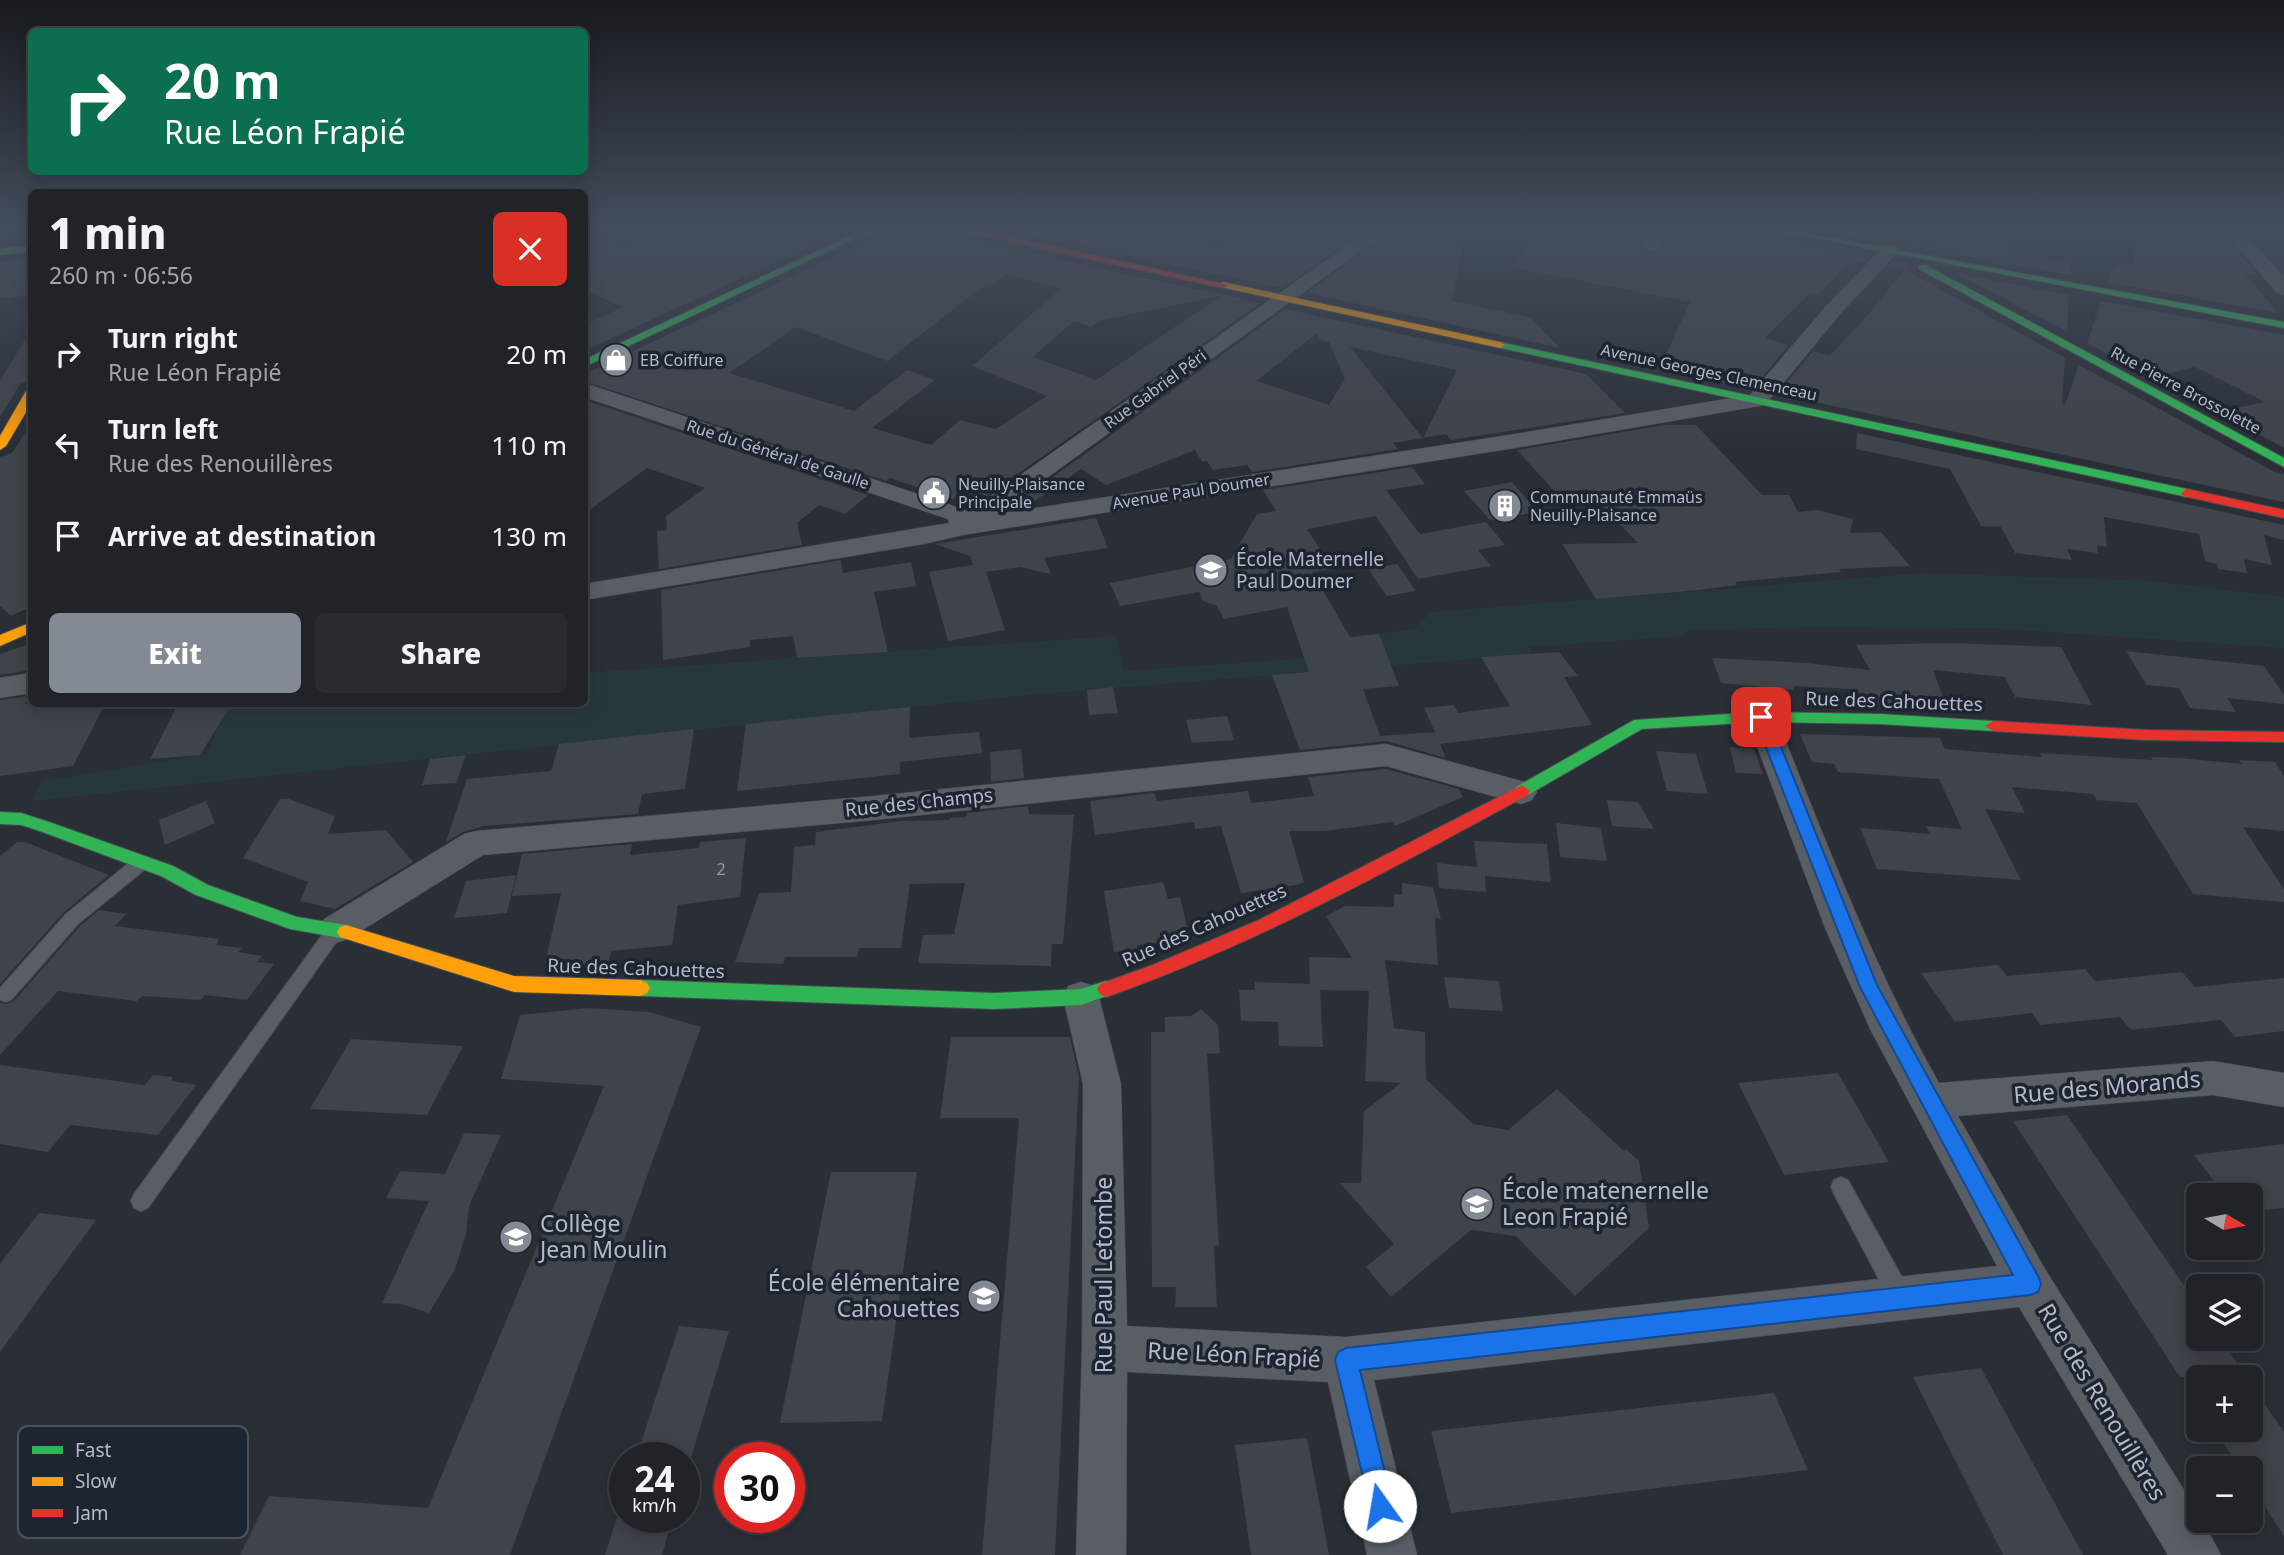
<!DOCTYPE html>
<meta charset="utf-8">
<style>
:root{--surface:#202328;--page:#282b30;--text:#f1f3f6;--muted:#a2a4a8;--line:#3d4045;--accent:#848a94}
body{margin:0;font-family:"Noto Sans",sans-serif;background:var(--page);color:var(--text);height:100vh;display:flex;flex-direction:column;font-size:26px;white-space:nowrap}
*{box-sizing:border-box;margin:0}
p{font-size:23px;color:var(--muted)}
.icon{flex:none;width:38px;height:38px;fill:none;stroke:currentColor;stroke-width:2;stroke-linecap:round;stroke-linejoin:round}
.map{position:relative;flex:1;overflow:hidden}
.sheet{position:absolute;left:28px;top:189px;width:560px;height:518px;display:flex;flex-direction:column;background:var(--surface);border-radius:10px;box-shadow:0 4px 18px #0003,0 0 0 2px var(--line)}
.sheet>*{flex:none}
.banner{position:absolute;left:28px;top:28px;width:560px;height:147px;border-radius:10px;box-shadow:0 4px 18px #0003,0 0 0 2px var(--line);background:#0b6e4f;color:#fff;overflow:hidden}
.needle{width:46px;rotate:100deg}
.buttons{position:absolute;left:2186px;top:1183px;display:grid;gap:14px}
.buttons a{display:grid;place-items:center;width:77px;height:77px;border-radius:10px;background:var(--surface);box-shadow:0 4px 18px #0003,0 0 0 2px var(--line);font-size:35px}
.speed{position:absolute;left:609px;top:1442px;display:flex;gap:14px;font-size:35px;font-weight:700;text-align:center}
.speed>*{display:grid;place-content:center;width:91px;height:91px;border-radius:50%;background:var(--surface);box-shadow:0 4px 18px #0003,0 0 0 2px var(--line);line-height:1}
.speed small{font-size:18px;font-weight:400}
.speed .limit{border:10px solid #d22;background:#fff;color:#111}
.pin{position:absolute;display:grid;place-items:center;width:60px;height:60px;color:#fff;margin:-30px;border-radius:14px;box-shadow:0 4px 10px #0006}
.me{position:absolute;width:77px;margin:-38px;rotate:347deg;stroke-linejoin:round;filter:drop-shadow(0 0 5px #0008)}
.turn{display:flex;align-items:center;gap:24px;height:147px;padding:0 21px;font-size:32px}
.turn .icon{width:91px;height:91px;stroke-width:2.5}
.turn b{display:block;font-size:49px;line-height:60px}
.round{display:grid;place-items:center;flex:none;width:74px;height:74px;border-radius:10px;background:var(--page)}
.headline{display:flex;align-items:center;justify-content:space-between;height:119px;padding:0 21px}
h1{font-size:42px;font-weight:800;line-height:52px}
.primary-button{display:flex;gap:14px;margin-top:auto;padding:14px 21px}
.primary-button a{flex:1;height:80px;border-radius:10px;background:var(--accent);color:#fff;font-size:28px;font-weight:800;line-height:80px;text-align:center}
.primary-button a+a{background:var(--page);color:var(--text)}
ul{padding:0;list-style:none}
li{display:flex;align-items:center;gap:21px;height:91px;padding:0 21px}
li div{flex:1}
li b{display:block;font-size:26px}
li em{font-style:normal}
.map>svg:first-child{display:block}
.green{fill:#27383b}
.building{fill:#3f434a;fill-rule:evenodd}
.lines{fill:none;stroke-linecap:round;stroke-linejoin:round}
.lane-casing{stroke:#474b53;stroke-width:2}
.street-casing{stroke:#474b53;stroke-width:1}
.fast-casing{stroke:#474b53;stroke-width:2}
.slow-casing{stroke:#474b53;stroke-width:2}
.jam-casing{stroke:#474b53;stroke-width:2}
.lane{fill:#595d64;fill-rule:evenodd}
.street{fill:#595d64;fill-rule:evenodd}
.fast{fill:#30b455;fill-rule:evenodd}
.slow{fill:#ff9f0a;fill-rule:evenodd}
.jam{fill:#e5322d;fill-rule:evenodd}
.route{fill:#1a73e8;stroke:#114b97;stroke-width:2}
.labels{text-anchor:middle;stroke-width:7;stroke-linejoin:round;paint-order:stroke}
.far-poi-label{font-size:16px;fill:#b4bbc7;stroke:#1d2530;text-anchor:start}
.far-street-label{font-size:16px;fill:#b4bbc7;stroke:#1d2530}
.number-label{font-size:16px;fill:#979da8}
.poi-label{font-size:19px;fill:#b4bbc7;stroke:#1d2530;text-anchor:start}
.street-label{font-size:19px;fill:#b4bbc7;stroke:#1d2530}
.near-street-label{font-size:23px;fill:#b4bbc7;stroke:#1d2530}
.near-poi-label{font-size:23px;fill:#b4bbc7;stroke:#1d2530;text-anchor:start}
.key{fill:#1d2530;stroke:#4a525d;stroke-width:2}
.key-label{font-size:19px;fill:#b4bbc7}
</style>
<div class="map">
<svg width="2284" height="1555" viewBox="0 0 2284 1555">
<rect width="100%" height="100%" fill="#2a2f36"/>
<path class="green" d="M1925 573 2150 581 2284 597V648L1992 628 1814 627 1690 630 1682 636 1529 647 1531 654 1015 696 32 801 42 781 206 754 229 704H584L585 673 1116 636 1124 671 1314 658 1379 634 1414 629 1431 612Z"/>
<path class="building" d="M662 229 817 231 848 229 584 351V325L623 307 584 290V231L622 246Z
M884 229H950L954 235 963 239 1261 303 986 496 967 488 953 499 890 478 886 481 584 381V374L879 236ZM1006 275 1062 288 972 366 1047 396 995 429 960 420 931 445 872 428 935 380 907 370 854 411 729 373 796 327 887 361 982 287 989 288ZM1221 296 1096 380 1033 357 1074 321 1091 327 1102 320Z
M1004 229H1136L1222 246 1241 229H1367L1282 288Z
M1393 229H1468L1455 238 1459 239 1453 243 1463 246 1452 301 1530 317 1560 348 1307 293Z
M1588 229H1648L1640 246 1653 254 1661 250 1672 229H1758L1763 237 1870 257 1864 262 1852 260 1818 295 1810 293 1765 338 1789 345 1752 389 1697 377 1699 373 1661 365 1690 302 1511 267 1538 232 1582 239Z
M1818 229H1893L1931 247 1935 231 2010 241 2008 252 2071 263V275Z
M2134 229H2220L2257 274 2244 273 2278 313 2108 282 2114 265 2135 264Z
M32 258V286L25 296 0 298V262Z
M1893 261 1909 264 1907 267 1913 274 2065 358 2062 404 2065 405 2079 365 2273 471 2284 474V502L1777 394 1813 351 1829 356 1868 315 1905 269 1888 267Z
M1957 274 2069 295 2067 332Z
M2101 301 2284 335V448L2217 412 2265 402 2195 367 2152 377 2087 343Z
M1285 309 1586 374 1625 413 1451 440 1446 434 1423 438 1457 370 1350 347 1423 438 1393 443 1398 449 1252 472 1247 465 1213 470 1207 461 1202 462 1195 450 1106 485 1081 469 1026 507 1013 506ZM1316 334 1322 341 1329 342 1345 379 1329 405 1256 381Z
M32 328V380L20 384 0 417V381Z
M584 400 868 495 845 514 819 505 797 523 802 545 659 569 657 531 667 530 666 516 705 488 647 468 584 514Z
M32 422V606L11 616 0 606V457L12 453Z
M1665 425H1696L1762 495H1789L1798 512 1817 510 1853 519 1850 533 1881 532 1910 566 1839 569 1841 572 1735 582 1737 585 1699 590 1596 599 1562 544 1638 543 1587 489 1557 494 1517 450Z
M1857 433 2284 525V540L2264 535 2272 565 2244 559 2247 573 2218 569 2217 564 2205 561 2199 534 2104 517 2107 547 2097 545 2098 553 2067 549 2072 560 2015 553 2001 527 1981 526 1950 469 1856 449Z
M1412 467 1425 484 1386 490 1420 534 1486 522 1505 545 1478 550 1491 566 1418 579 1376 516 1307 529 1333 569 1312 572 1350 637 1379 634 1399 686 1363 689 1380 736 1435 732 1424 708 1454 705 1458 713 1510 706 1481 657 1559 652 1578 676 1564 677 1592 725 1440 744 1446 758 1386 741 1300 750 1272 675 1309 672 1287 607 1224 619 1217 606 1203 601 1199 592 1120 606 1110 583 1231 559 1257 514 1276 511 1263 490Z
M1512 482 1538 512 1490 520 1464 491Z
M1096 518 1108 548 1044 558 1051 574 1020 567 986 572 1005 630 948 641 929 572 973 565 970 556 935 544Z
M841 560 843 573 911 562 916 586 874 592 888 652 797 658 793 636 750 640V647L663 660 661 590Z
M1397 564 1416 591 1387 596 1368 569Z
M32 643V670L0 675V654Z
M1950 643 2061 647 2092 705 2015 697 2005 677 1933 670 1944 700 1920 697 1925 707 1853 704 1850 689 1793 686 1794 690 1721 683 1712 658 1806 663 1870 670 1856 645Z
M2126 651 2264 666 2284 695V704L2227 698 2236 712 2190 708 2179 688 2147 685Z
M1113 687 1118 713 1089 715 1087 690Z
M29 696 25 704H32V706L105 704 73 766 0 776V700Z
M178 704H232L200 755 150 759Z
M910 707 909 738 979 732 982 753 900 762V774L737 791 746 724Z
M1227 716 1234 740 1192 743 1186 720Z
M694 729 685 789 642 794 638 814 484 826 463 832 446 842 467 779 551 771 559 744Z
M1800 734 1940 738 1945 749 2042 757 2040 753 2153 760 2151 757 2179 758 2242 764 2239 760 2275 762 2284 776V831L2243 827 2284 889V902L2193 894 2137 803 2097 800 2093 794 2012 787 2025 813 1985 809 2021 880 1877 869 1860 828 1930 834 1926 826 1962 829 1939 779 1838 772 1834 764 1812 762Z
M1730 747 1754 749 1763 774 1736 773Z
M1021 749 1024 778 991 782 990 752Z
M1656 751 1696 754 1708 794 1667 791Z
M466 755 456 783 422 785 430 759Z
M1386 769 1459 789 1463 797 1395 826 1393 822 1325 831H1289L1304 882 1297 885 1241 893 1221 826 1195 829 1194 822 1095 835 1090 801 1154 793 1157 801 1248 791 1251 803 1314 796 1308 777Z
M280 799H289L335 816 328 834 386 830 413 862 335 909 300 901 308 882 243 858Z
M1607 800 1638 802 1654 829 1612 826Z
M206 801 215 823 165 845 159 820Z
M1028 806 1029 814 1074 815 1063 944H1052L1051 966 918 963 923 935 954 934 965 883 910 884 901 948H859L857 957H785L783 964 735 962 759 893 791 892 794 847 815 845 816 832 901 821 949 820 950 818 966 817 967 813Z
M1556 823 1601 828 1607 861 1560 857Z
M746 838 740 897 678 905 672 945 611 951 608 966 545 963 561 893 512 896 522 854 632 844 630 855 699 848 700 842Z
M1474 841 1547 844 1551 882 1485 876 1486 892 1439 888 1437 863 1477 867Z
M17 842H25L109 875 64 912 0 984V856Z
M516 875 507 913 454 918 466 881Z
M1163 882 1168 899 1180 897 1189 935 1179 940 1137 945V950L1114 952 1104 891Z
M1402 883 1433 887 1441 919 1435 918 1438 965 1385 960 1394 1028 1425 1032 1426 1079 1473 1124 1508 1130 1557 1089 1624 1151 1626 1149 1639 1161 1649 1228 1575 1296 1516 1236 1471 1230 1391 1297 1366 1267 1394 1244 1340 1183H1361L1364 1111 1401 1083 1365 1081 1369 991 1320 990 1323 1047 1279 1046 1278 1022 1241 1021 1239 990H1255V982L1310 984 1309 957 1352 958 1326 916 1345 906 1394 907V894L1402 895Z
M99 910 126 914 115 926 219 939 216 945 242 948 238 952 262 956 257 962 274 964 247 1000 205 995 201 1000 142 996 137 1001 58 991 0 1055V1003L7 1004 14 1001 80 926Z
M1998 965 2007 976 2085 969 2095 981 2182 972 2195 987 2284 978V1031L2235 1037 2221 1020 2131 1030 2120 1017 2040 1025 2032 1013 1955 1022 1921 973Z
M1444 977 1499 981 1503 1011 1449 1008Z
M589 1008 649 1012 701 1027 510 1555H240L269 1496 428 1508 604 1086 501 1079 520 1015Z
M1201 1009 1218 1025 1220 1053 1207 1054 1219 1245 1214 1246 1217 1307H1175L1176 1287H1152L1151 1032H1165V1017L1191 1016Z
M951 1037H1070L1079 1077 1055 1555H982L1019 1118H940Z
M351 1039 463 1046 427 1115 310 1109Z
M0 1065 145 1085 153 1075 172 1077V1081L196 1085 158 1135 70 1125 48 1152 0 1144Z
M1838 1073 1889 1162 1784 1175 1738 1083Z
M2067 1115 2198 1306V1339H2220L2247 1377H2180L2013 1121Z
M464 1133 501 1135 469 1206 466 1234 455 1269 429 1313 401 1304 382 1303 429 1201 386 1198 400 1171 445 1174Z
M2284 1144V1208L2250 1211V1195H2225L2194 1155Z
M831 1172H917L882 1421 780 1423Z
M39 1213 96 1220 0 1352V1264Z
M679 1326 729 1331 691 1458H636Z
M1981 1368 2083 1555H2003L1913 1377Z
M2250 1383 2284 1432V1536L2250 1484V1468H2240L2215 1430H2250Z
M1774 1393 1808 1470 1451 1513 1431 1431Z
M1307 1438 1329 1555H1251L1235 1445Z
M617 1517H673L662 1555H605Z"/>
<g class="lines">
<defs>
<path id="lane" d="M142 856 148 857 150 862 148 867 78 924 12 999 6 1002 0 1000V988L66 914 136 857Z
M336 922 342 924 345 929 342 934 148 1208 141 1211 134 1208 131 1201 134 1194 330 924Z
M1841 1177 1848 1180 1908 1288 1911 1296 1908 1304 1900 1307 1892 1304 1834 1194 1831 1187 1834 1180Z"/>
<path id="street" d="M1371 229H1391L997 514 1515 434 1750 395 1827 305 1884 246 1891 244 1900 250 1841 313 1765 405 1515 448 963 535 924 544 584 600V584L949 523 948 519 584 397V383L969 511Z
M1651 229H1669L1659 249 1652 251 1643 245Z
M2222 229H2241L2284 277V295L2277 293Z
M32 673V693L0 698V678Z
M1761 707 1772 710 1776 717C1826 841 1873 966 1939 1083L2213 1061 2284 1073V1107L2213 1095 1958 1116 2045 1269 2198 1512V1521H2203L2221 1555H2168L2019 1307 1374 1380 1417 1555H1367L1328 1382 1127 1372 1126 1555H1076L1082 1348 1083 1084 1063 997 1068 986 1081 982 1094 986 1099 997 1121 1084 1127 1326 1346 1337 1997 1266 1871 1031 1825 928 1746 717 1750 710Z
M1386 744 1532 784 1537 792 1532 800 1521 804 1386 766 874 820 483 855 348 939 336 943 324 939 318 929 324 919 464 834 476 831 874 796Z"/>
<path id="fast" d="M864 229H875L584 367V360Z
M1767 229H1784L2284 322V328Z
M32 245V251L0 255V249Z
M1919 265H1925L2284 458V467L1919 269Z
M1500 342 2187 489 2193 493 2187 497 1496 347V343Z
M1761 712 1880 714 1993 721 2001 726 1993 731 1880 724 1761 722 1642 729 1528 795 1522 797 1514 791 1516 787 1634 720Z
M0 812 21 813 49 822 173 866 208 885 297 917 346 925 352 927 355 932 352 937 346 939 290 929 196 895 161 876 37 830 21 825 0 824Z
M641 980 994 993 1081 989 1106 981 1112 984 1115 989 1112 994 1081 1005 994 1009 641 996 635 993 632 988 635 983Z"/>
<path id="slow" d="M1223 282 1500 342 1505 345 1500 348 1220 287 1218 285Z
M32 388V402L6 446 0 450V436L26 391Z
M32 622V632L0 646V635Z
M346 925 514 976 641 980 647 983 650 988 647 993 641 996 514 992 340 937 337 932 340 927Z"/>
<path id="jam" d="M960 229H975L1228 285 1223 288 964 232Z
M2187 489 2284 510V518L2183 496 2181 493Z
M1993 721 2147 730 2284 732V742L2147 740 1993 731 1985 726Z
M1522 785 1530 791 1528 795C1390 870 1254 945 1106 997L1100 994 1097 989 1100 984 1153 965 1259 920Z"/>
</defs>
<use href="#lane" class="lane-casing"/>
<use href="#street" class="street-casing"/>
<use href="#fast" class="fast-casing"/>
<use href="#slow" class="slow-casing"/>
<use href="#jam" class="jam-casing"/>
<use href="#lane" class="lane"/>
<use href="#street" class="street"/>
<use href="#fast" class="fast"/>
<use href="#slow" class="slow"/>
<use href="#jam" class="jam"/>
</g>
<linearGradient id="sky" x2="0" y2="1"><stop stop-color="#171a1e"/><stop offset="0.51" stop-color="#444d5d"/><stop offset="1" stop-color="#444d5d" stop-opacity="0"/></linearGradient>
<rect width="2284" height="446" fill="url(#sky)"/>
<path class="route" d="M1761 712 1769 717 1877 985 2038 1276 2041 1284 2038 1292 2030 1295 1360 1370 1393 1506 1389 1515 1380 1519 1372 1515 1335 1360 1338 1352 1346 1348 2013 1275 1860 987 1754 717Z"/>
<defs>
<symbol id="shop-disc" viewBox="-11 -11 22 22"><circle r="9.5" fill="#848a94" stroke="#1d2530"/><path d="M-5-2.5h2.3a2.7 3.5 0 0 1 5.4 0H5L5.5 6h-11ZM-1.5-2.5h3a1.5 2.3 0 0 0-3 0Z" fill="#fff"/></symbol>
<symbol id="civic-disc" viewBox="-11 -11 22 22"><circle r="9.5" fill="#848a94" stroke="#1d2530"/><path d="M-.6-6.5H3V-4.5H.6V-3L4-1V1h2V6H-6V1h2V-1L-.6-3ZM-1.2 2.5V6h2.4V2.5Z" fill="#fff"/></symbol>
<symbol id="building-disc" viewBox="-11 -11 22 22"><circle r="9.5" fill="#848a94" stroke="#1d2530"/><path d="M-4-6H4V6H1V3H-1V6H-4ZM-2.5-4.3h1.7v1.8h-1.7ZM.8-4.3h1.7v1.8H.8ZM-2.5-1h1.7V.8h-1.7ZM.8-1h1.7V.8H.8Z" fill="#fff"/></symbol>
<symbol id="school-disc" viewBox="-11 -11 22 22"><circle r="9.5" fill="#848a94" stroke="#1d2530"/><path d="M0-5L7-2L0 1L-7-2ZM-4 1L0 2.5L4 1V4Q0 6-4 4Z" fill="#fff"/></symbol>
</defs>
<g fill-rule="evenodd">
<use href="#shop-disc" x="597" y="341" width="38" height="38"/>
<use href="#civic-disc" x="915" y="474" width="38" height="38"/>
<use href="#building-disc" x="1486" y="487" width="38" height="38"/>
<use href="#school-disc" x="1192" y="551" width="38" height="38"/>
<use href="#school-disc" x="1458" y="1185" width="38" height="38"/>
<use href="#school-disc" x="497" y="1218" width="38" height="38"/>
<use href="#school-disc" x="965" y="1277" width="38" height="38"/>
</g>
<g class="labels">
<g class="far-poi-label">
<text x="640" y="366">EB Coiffure</text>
<text x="958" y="490">Neuilly-Plaisance<tspan x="958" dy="18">Principale</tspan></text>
<text x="1530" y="503">Communauté Emmaüs<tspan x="1530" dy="18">Neuilly-Plaisance</tspan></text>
</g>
<g class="far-street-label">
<text transform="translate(1709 372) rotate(12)" y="6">Avenue Georges Clemenceau</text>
<text transform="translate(1155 389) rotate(-36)" y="6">Rue Gabriel Péri</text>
<text transform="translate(2186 390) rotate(28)" y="6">Rue Pierre Brossolette</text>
<text transform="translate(778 454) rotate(18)" y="6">Rue du Général de Gaulle</text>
<text transform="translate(1191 491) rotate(-9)" y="6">Avenue Paul Doumer</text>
</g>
<g class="number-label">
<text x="721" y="875">2</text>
</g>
<g class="poi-label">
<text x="1236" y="566">École Maternelle<tspan x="1236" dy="22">Paul Doumer</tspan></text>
</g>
<g class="street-label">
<text transform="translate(1894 701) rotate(2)" y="7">Rue des Cahouettes</text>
<text transform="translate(919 802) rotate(-6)" y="7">Rue des Champs</text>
<text transform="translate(1204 925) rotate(-24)" y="7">Rue des Cahouettes</text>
<text transform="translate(636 968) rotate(2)" y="7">Rue des Cahouettes</text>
</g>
<g class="near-street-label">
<text transform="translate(2107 1087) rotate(-5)" y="8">Rue des Morands</text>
<text transform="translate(1104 1275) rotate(-90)" y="8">Rue Paul Letombe</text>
<text transform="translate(1234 1355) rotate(3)" y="8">Rue Léon Frapié</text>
<text transform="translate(2102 1402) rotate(59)" y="8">Rue des Renouillères</text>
</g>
<g class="near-poi-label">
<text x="1502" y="1199">École matenernelle<tspan x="1502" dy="26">Leon Frapié</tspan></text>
<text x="540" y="1232">Collège<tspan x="540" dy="26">Jean Moulin</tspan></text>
<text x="960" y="1291" text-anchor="end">École élémentaire<tspan x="960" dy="26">Cahouettes</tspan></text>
</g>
</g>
<rect x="18" y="1426" width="230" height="112" rx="10" class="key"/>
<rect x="32" y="1446" width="31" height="8" fill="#30b455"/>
<rect x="32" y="1477" width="31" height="9" fill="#ff9f0a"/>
<rect x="32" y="1509" width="31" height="8" fill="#e5322d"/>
<g class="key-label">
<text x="75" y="1457">Fast</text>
<text x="75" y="1488">Slow</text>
<text x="75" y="1520">Jam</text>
</g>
</svg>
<div class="buttons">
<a><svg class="needle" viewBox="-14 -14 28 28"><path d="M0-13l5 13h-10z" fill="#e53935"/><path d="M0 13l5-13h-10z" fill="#a2a4a8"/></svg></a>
<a><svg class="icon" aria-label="layers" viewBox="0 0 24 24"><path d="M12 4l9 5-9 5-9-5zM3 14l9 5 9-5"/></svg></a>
<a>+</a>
<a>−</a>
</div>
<div class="speed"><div>24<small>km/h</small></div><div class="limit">30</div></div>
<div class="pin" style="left:1761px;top:717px;background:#d93025"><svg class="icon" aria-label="arrive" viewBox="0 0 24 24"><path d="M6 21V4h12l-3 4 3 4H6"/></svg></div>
<svg class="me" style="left:1380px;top:1506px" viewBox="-20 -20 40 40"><circle r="19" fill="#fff"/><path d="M0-13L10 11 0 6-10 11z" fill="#1a73e8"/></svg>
<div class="banner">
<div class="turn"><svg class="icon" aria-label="right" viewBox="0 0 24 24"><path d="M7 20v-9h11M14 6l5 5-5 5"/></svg><div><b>20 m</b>Rue Léon Frapié</div></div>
</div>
<section class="sheet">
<div class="headline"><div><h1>1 min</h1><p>260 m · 06:56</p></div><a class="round" style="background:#d93025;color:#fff"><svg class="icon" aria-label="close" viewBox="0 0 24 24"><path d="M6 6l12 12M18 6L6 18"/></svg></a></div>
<ul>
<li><svg class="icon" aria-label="right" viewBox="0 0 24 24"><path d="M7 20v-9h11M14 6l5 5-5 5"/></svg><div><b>Turn right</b><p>Rue Léon Frapié</p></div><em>20 m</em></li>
<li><svg class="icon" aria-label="left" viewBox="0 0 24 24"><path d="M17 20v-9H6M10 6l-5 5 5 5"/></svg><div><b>Turn left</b><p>Rue des Renouillères</p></div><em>110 m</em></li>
<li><svg class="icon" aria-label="arrive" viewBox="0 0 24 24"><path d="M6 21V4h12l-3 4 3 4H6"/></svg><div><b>Arrive at destination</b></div><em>130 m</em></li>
</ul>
<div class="primary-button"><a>Exit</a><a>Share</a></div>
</section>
</div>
